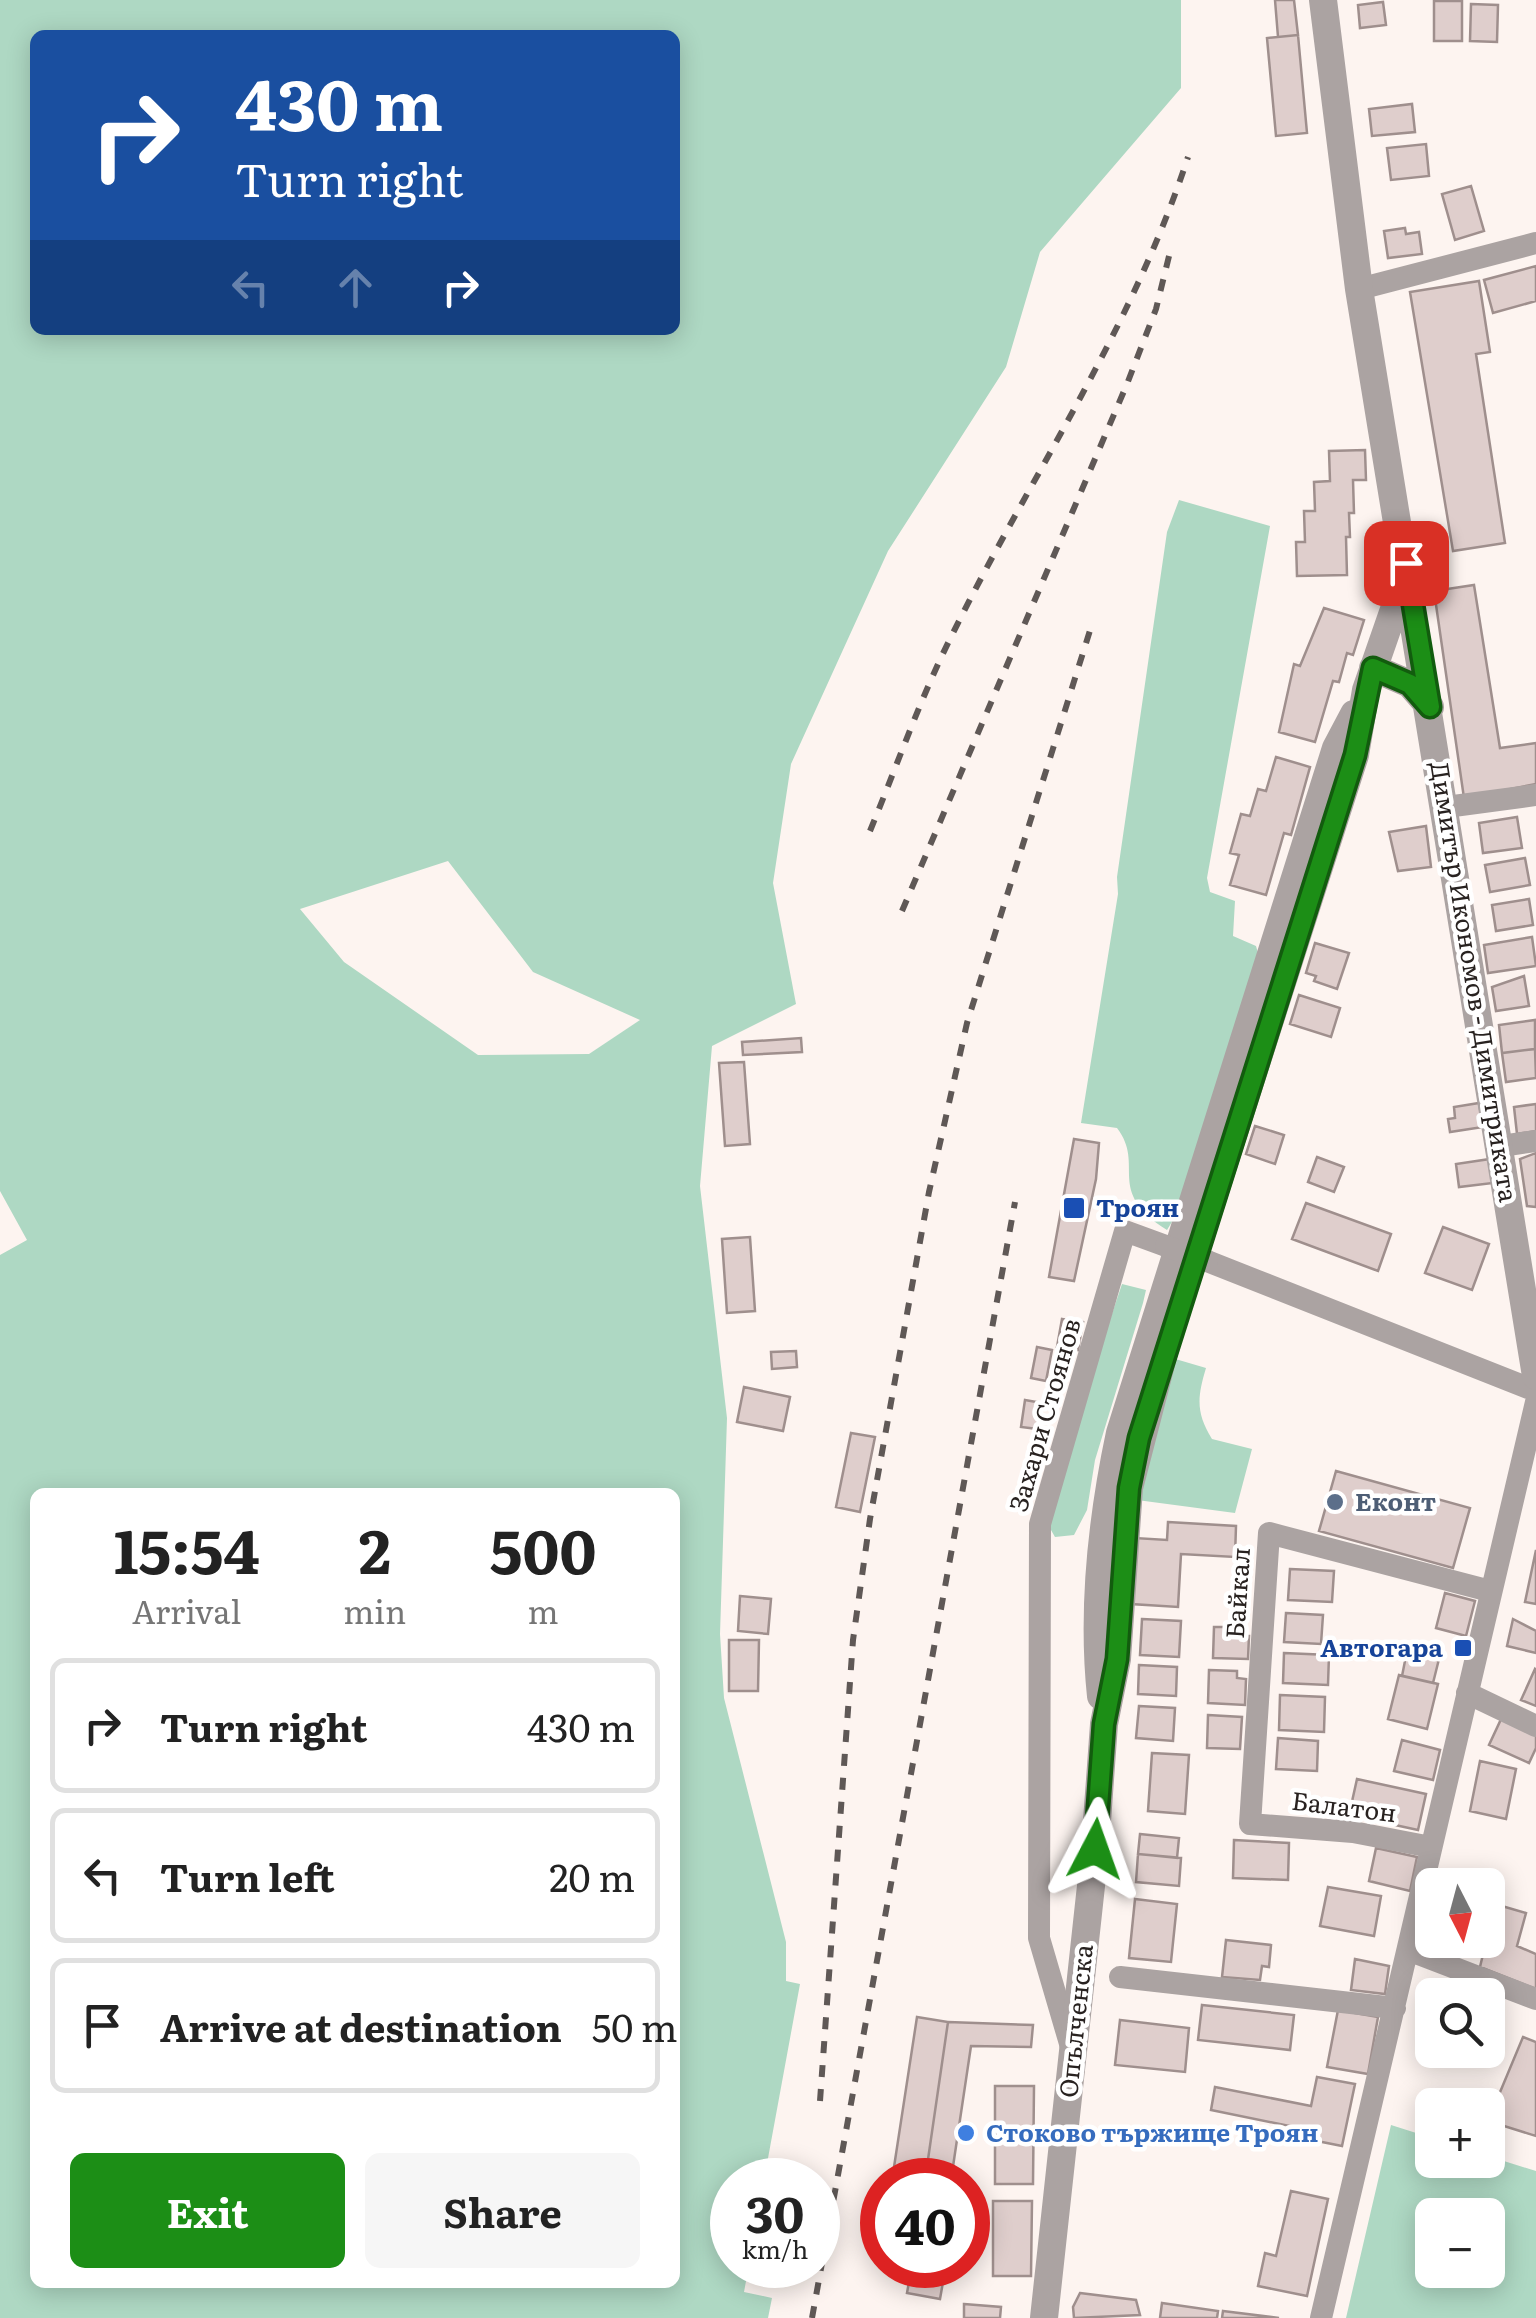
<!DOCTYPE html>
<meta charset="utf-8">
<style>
:root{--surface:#fff;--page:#f6f6f6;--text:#222;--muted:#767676;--line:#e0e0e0;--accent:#1c8e16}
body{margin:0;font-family:Literata,serif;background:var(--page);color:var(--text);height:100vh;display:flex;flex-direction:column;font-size:38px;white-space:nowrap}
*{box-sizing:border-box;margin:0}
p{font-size:32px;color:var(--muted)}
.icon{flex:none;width:55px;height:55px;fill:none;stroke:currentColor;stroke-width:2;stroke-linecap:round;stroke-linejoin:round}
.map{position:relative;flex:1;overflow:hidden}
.side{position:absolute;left:30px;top:1488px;width:650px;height:800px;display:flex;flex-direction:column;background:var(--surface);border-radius:15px;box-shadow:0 5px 25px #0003}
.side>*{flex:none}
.banner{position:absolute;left:30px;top:30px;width:650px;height:305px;border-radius:15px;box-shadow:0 5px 25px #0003;background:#1a4fa0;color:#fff;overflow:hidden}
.needle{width:65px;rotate:174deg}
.controls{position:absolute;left:1415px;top:1868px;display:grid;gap:20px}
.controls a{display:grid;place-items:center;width:90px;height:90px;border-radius:15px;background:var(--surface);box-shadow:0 5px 25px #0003;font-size:50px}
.speed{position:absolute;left:710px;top:2158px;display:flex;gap:20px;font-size:50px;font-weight:700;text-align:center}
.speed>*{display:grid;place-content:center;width:130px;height:130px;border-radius:50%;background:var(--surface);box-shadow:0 5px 25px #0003;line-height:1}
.speed small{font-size:25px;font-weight:400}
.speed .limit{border:15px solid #d22;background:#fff;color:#111}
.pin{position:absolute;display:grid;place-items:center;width:85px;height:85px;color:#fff;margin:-42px;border-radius:20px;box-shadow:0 5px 15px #0006}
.me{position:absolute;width:110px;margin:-55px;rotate:4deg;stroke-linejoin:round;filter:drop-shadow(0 0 8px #0008)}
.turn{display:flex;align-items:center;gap:35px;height:210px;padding:0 40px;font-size:45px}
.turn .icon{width:130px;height:130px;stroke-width:2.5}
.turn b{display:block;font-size:70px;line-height:85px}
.lanes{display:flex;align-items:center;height:95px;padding:0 40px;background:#0003;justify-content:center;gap:50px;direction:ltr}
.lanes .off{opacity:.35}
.eta{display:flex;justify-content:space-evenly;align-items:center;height:170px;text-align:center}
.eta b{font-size:60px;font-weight:700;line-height:70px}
.primary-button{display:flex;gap:20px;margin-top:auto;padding:20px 40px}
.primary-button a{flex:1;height:115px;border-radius:15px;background:var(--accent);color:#fff;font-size:40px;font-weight:700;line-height:115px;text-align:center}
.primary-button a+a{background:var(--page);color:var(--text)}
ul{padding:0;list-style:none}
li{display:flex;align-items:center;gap:30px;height:135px;margin:0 20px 15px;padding:0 20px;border:5px solid var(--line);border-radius:15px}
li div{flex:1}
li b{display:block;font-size:38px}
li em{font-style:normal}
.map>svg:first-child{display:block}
.green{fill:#aed8c3;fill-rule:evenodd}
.building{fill:#dfcecc;stroke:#9f8f8d;stroke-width:2.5}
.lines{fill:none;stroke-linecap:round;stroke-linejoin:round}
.minor{stroke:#aba3a2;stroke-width:22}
.tertiary{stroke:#aba3a2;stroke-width:28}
.rail{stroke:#5f5856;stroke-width:6;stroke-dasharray:12 12;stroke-linecap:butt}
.minor-bridge{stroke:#aba3a2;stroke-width:22}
.route-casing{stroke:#125c0e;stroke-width:25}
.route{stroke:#1c8e16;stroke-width:18}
.transit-dot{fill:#1a4fb4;stroke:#fff;stroke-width:4}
.service-dot{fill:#5c6f8a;stroke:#fff;stroke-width:4}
.shop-dot{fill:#3f7fe0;stroke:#fff;stroke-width:4}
.labels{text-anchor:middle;stroke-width:9;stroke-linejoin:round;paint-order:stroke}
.street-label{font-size:25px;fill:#282220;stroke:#fff}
.transit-label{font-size:25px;font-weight:bold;fill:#164399;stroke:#fff;text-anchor:start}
.service-label{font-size:25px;font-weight:bold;fill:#4e5e75;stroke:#fff;text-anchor:start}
.shop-label{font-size:25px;font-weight:bold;fill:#366cbe;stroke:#fff;text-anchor:start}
</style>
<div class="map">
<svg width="1536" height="2318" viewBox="0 0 1536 2318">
<rect width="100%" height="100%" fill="#fdf4f0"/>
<path class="green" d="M0 0H1181V88L1040 252 1006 367 888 551 791 764 773 883 796 1004 712 1046 700 1186 727 1418 720 1634 724 1698 786 1942V1981L800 1984 764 2180H732V2265H749L744 2292 772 2298 768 2318H0V1255L27 1240 0 1191ZM35 35H675V330H35ZM448 861 533 972 640 1020 589 1054 478 1055 344 962 300 909ZM35 1492H675V2282H35Z
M1179 500 1270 526 1207 878 1210 892 1235 901 1233 936 1256 946 1258 953 1181 1207 1167 1230C1104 1190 1146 1166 1117 1128L1081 1123 1118 894 1117 877 1167 532Z
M1122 1284 1146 1290 1143 1303 1095 1460 1087 1510 1074 1535 1055 1537 1047 1523 1061 1466Z
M1172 1358 1206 1368C1197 1398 1196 1413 1212 1439L1252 1449 1235 1513 1137 1500Z
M1391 2125 1432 2138V2160H1488V2156L1536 2171V2318H1346ZM1488 2215V2270H1432V2215Z"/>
<path class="building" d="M1275 0H1294L1298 35 1278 37Z
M1434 1H1462V41H1434Z
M1383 2 1386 25 1360 28 1358 5Z
M1471 4 1498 5 1497 42 1470 41Z
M1298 35 1307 133 1276 136 1267 38Z
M1412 104 1415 132 1372 136 1369 109Z
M1426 144 1429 176 1391 180 1387 148Z
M1471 186 1484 231 1455 240 1442 194Z
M1405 228 1406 234 1419 232 1422 254 1388 258 1384 231Z
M1536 266V301L1493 313 1484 280Z
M1479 281 1490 352 1476 354 1505 543 1453 551 1410 292Z
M1365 450 1366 480H1353L1354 513H1349L1350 537H1346L1347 575 1297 576 1296 542H1305L1304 511H1315L1314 482 1330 481 1329 451Z
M1474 585 1500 748 1536 743V784L1464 798 1434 591Z
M1324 608 1364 620 1353 655 1347 653 1339 682 1333 681 1315 742 1279 732 1294 664 1300 666Z
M1276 757 1310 767 1291 835 1284 833 1266 895 1230 885 1239 855 1230 853 1241 814 1250 816 1258 789 1266 791Z
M1517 817 1522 848 1483 853 1479 823Z
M1426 826 1431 867 1398 871 1389 832Z
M1525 858 1530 885 1490 892 1485 865Z
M1529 899 1533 925 1496 931 1492 905Z
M1532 937 1536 966 1488 973 1484 945Z
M1315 943 1349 953 1337 989 1314 981 1316 976 1306 973Z
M1524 976 1529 1006 1496 1011 1492 987Z
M1299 995 1340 1008 1331 1037 1290 1024Z
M1535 1020V1049L1502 1053 1499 1025Z
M801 1038 802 1052 743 1055 742 1042Z
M1535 1049 1536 1078 1506 1082 1502 1053Z
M744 1062 750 1144 725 1146 719 1063Z
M1479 1103 1483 1127 1450 1132 1448 1119 1455 1118 1454 1107Z
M1536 1104V1131L1517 1134 1514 1107Z
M1255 1126 1284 1135 1275 1164 1246 1154Z
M1074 1139 1099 1143 1096 1179 1074 1281 1049 1277Z
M1536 1153V1207L1527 1206 1520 1159Z
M1317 1157 1344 1167 1334 1192 1308 1182Z
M1490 1159 1493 1183 1459 1187 1456 1164Z
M1306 1203 1391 1234 1378 1271 1292 1239Z
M1443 1227 1489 1244 1472 1290 1425 1273Z
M750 1237 755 1311 727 1313 722 1239Z
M1062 1319 1083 1322 1078 1350 1057 1347Z
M1037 1347 1052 1350 1046 1381 1031 1378Z
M796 1351 797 1367 772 1369 771 1352Z
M744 1387 790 1397 783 1431 737 1422Z
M1025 1400 1042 1403 1038 1429 1021 1427Z
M851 1433 875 1437 860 1512 836 1507Z
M1336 1471 1470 1508 1453 1568 1319 1531Z
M1168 1522 1236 1526 1235 1557 1181 1554 1178 1607 1131 1604 1135 1538 1167 1540Z
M1536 1550V1604L1525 1602Z
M1290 1569 1334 1571 1332 1602 1288 1600Z
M1445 1593 1475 1601 1466 1636 1436 1628Z
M740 1596 771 1599 768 1634 738 1631Z
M1286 1613 1323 1615 1321 1644 1284 1642Z
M1142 1619 1181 1621 1179 1657 1140 1655Z
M1513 1619 1536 1631V1653L1507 1646Z
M1214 1627H1240V1636H1249L1248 1659 1213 1658Z
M729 1640H759L758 1691H729Z
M1407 1651 1439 1659 1433 1683 1402 1676Z
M1284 1653 1329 1655 1328 1685 1283 1683Z
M1139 1665 1177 1667 1176 1696 1138 1694Z
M1535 1669 1536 1670V1706L1521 1700Z
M1209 1670 1237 1671V1678L1246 1679 1245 1705 1208 1703Z
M1399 1675 1438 1684 1427 1729 1388 1719Z
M1280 1695 1325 1697 1324 1732 1279 1730Z
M1139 1706 1175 1708 1173 1741 1136 1738Z
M1208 1715 1242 1717 1240 1749 1207 1748Z
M1503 1715 1536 1730V1748L1529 1763 1489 1745Z
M1278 1738 1318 1741 1317 1771 1276 1769Z
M1402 1740 1440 1750 1433 1780 1394 1771Z
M1152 1753 1189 1755 1185 1814 1148 1811Z
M1480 1761 1516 1769 1506 1819 1470 1811Z
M1357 1779 1426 1794 1418 1830 1349 1815Z
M1140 1834 1179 1838 1177 1858 1138 1854Z
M1234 1840 1289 1843 1288 1880 1233 1878Z
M1376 1848 1417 1857 1410 1891 1369 1881Z
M1138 1854 1181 1858 1179 1886 1136 1882Z
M1328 1887 1381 1896 1374 1936 1320 1926Z
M1135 1899 1177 1904 1171 1962 1129 1958Z
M1495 1904 1526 1913 1517 1946 1536 1954V1989L1480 1967Z
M1226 1940 1271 1945 1269 1967 1262 1966 1260 1980 1222 1977Z
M1355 1959 1389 1966 1385 1994 1351 1990Z
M1434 1982 1456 1991 1454 1995 1428 1997Z
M1428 1997 1432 1998V2018L1421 2014Z
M1202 2005 1294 2015 1290 2050 1198 2040Z
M1338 2010 1378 2017 1368 2074 1327 2067Z
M917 2017 948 2022 925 2180H892Z
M1120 2020 1189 2028 1185 2072 1115 2065Z
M948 2022 1033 2025 1031 2047 971 2046 951 2180H925Z
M1523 2037 1536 2042V2136L1488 2121Z
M1317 2077 1355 2084 1342 2146 1302 2138 1304 2129 1211 2110 1215 2087 1311 2106Z
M995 2086H1034L1033 2184H995Z
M1291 2191 1328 2199 1307 2296 1258 2286 1265 2253 1276 2256Z
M993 2201H1032L1031 2276H993Z
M912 2265H946L940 2299 907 2293Z
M1080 2293 1136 2300 1140 2315 1074 2318 1073 2307Z
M1162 2303 1218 2311 1217 2318H1160Z
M964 2304 1001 2307 1000 2318H964Z
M1223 2311 1279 2318H1222Z"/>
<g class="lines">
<path class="minor" d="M1359 289 1536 243
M1446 807 1536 795
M1501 1146 1536 1141
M1207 1261 1536 1391
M1467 1693 1536 1726
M1431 1847 1353 1832 1250 1824 1269 1533 1490 1591
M1408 1950 1536 1999
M1120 1977 1395 2008
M1071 2047 1039 1938 1040 1524 1125 1231 1166 1246
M1321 2318 1536 1402"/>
<path class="tertiary" d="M1323 0 1359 289 1536 1376
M1373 668 1410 684 1430 707
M1101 1696C1092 1610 1102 1518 1120 1433L1336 748 1354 714
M1044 2318 1095 1849 1104 1724 1117 1659 1129 1488 1167 1341 1355 755 1366 690 1399 595 1402 536"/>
<path class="rail" d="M870 831C896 768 919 702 949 641 1030 476 1130 334 1188 157
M902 911 1127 384 1156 309 1171 248
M820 2101 853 1640 870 1519 929 1192 967 1023 1092 624
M812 2318 1015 1202"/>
<path class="minor-bridge" d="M1166 1246 1207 1261"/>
</g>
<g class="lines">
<defs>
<path id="route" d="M1095 1849 1104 1724 1117 1659 1129 1488 1139 1438 1355 755 1373 668 1410 684 1430 707 1406 563"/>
</defs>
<use href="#route" class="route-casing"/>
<use href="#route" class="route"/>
</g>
<g class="transit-dot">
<rect x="1062" y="1196" width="24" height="24" rx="5"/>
<rect x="1453" y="1638" width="20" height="20" rx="5"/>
</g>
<circle class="service-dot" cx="1335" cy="1502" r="10"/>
<circle class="shop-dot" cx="966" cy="2133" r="10"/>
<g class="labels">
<g class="street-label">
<text transform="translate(1474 982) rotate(81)" y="9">Димитър Икономов - Димитриката</text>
<text transform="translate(1045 1415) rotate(-74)" y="9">Захари Стоянов</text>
<text transform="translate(1238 1593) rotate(-86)" y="9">Байкал</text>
<text transform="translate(1344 1807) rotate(7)" y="9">Балатон</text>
<text transform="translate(1076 2021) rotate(-84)" y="9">Опълченска</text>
</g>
<g class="transit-label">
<text x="1096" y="1217">Троян</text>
<text x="1443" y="1657" text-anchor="end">Автогара</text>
</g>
<g class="service-label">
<text x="1355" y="1511">Еконт</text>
</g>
<g class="shop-label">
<text x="986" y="2142">Стоково тържище Троян</text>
</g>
</g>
</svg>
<div class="controls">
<a><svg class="needle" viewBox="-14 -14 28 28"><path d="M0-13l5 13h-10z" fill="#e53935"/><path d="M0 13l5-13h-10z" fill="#767676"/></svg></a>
<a><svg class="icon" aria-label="search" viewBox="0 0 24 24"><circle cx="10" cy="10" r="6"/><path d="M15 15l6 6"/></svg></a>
<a>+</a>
<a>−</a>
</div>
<div class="speed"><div>30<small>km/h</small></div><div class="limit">40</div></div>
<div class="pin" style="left:1406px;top:563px;background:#d93025"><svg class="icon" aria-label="arrive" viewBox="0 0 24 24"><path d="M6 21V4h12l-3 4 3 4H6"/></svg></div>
<svg class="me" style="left:1095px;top:1849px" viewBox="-20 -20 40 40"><path d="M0-17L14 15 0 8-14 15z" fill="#1c8e16" stroke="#fff" stroke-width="4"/></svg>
<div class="banner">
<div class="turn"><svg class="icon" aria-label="right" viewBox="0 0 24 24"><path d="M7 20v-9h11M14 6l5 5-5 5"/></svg><div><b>430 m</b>Turn right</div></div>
<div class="lanes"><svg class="icon off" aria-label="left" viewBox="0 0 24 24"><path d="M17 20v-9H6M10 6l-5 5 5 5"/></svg><svg class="icon off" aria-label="ahead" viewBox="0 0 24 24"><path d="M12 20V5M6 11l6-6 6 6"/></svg><svg class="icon" aria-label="right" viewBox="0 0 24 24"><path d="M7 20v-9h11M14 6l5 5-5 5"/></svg></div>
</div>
<section class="side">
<div class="eta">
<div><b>15:54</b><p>Arrival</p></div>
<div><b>2</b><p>min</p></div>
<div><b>500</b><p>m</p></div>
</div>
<ul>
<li><svg class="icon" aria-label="right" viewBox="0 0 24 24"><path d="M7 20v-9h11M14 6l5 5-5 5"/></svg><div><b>Turn right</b></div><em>430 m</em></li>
<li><svg class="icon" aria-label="left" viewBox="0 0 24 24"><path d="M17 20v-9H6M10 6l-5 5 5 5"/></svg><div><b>Turn left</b></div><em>20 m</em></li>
<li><svg class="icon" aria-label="arrive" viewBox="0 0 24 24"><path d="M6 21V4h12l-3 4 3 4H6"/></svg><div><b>Arrive at destination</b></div><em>50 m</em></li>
</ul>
<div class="primary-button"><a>Exit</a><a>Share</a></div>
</section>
</div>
